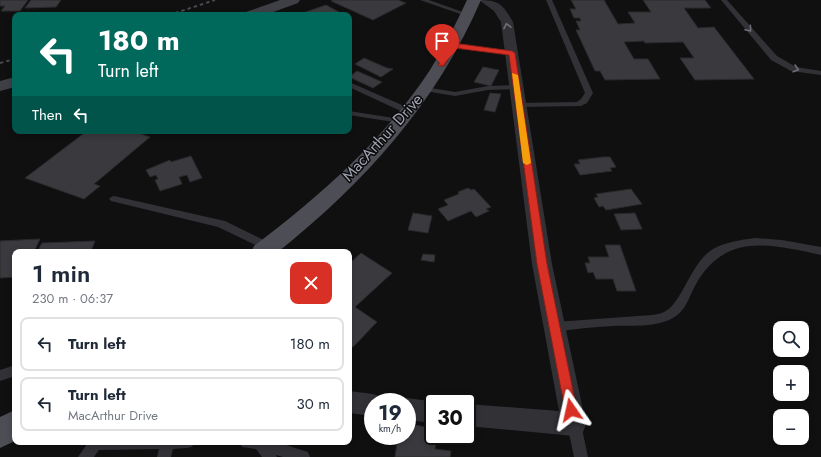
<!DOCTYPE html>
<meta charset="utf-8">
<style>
:root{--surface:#fff;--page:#f2f2f3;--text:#1f2937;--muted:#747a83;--line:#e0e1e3}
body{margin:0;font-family:Jost,sans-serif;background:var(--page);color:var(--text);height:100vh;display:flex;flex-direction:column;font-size:15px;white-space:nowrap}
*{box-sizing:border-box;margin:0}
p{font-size:13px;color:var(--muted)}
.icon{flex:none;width:22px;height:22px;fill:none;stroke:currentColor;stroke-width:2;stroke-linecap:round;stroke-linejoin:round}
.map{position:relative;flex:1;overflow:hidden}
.sheet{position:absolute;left:12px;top:249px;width:340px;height:196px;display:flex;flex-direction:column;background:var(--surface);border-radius:8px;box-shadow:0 2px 6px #0003}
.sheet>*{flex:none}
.banner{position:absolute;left:12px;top:12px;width:340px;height:122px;border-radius:8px;box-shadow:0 2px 6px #0003;background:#00695c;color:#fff;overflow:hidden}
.fabs{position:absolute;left:773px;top:321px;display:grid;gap:8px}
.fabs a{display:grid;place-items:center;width:36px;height:36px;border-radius:8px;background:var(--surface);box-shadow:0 2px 6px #0003;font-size:20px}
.speed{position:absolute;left:364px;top:393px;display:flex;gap:8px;font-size:20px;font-weight:700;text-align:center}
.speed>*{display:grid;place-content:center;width:52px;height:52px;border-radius:50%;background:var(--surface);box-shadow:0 2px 6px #0003;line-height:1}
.speed small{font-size:10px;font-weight:400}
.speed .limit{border:2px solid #111;border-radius:6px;background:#fff;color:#111}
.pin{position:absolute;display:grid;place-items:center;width:34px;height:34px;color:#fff;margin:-41px -17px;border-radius:50% 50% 50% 0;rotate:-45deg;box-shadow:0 0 4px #0007}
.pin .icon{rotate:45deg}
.me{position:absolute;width:44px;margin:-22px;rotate:349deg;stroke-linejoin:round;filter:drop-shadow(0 0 3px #0008)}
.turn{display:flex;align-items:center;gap:14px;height:84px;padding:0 20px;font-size:18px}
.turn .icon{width:52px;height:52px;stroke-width:2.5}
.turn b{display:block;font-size:28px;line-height:34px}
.then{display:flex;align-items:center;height:38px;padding:0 20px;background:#0003;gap:8px;font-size:15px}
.round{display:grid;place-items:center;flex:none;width:42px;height:42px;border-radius:8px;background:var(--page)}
.headline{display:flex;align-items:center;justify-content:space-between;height:68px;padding:0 20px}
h1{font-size:24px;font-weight:600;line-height:30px}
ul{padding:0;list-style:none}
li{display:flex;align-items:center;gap:12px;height:54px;margin:0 8px 6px;padding:0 12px;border:2px solid var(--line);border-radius:8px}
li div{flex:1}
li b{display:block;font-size:15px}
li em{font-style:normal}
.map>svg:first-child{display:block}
.building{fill:#3a3a3e;stroke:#2a2a2d}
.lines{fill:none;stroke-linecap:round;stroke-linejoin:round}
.lane{fill:#313136;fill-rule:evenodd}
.street{fill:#313136;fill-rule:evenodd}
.secondary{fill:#3f3f46;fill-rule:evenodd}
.primary{fill:#4d4d55;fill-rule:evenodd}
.rail{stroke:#48484f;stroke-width:2;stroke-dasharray:3.5 3;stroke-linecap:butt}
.oneway{stroke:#6f707a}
.route{fill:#d93025;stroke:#8d1f18}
.slow{fill:#f59e0b}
.labels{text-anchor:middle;stroke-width:3;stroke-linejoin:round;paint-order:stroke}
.street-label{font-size:16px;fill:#a1a3b2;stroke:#0b0b0c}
</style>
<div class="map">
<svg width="821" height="457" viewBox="0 0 821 457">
<rect width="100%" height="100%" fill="#101011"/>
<path class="building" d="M0 0H28L20 11H1L5 6H0Z
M31 0H61L56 7 25 8Z
M333 0H398L406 3 373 20 331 1Z
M571 0H604L618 24 635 23 628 12H651L643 0H705L711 8H684L698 28 714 27 754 79 695 80 680 58H694L683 42 645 43 644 41 624 42 634 59H648L660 79 605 80 600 71H595L576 30H580L576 21H581L580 18H574L570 9H576Z
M326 5 339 12 333 15H297Z
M364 58 387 68 393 69 381 77 355 64Z
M483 67 499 70 491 86 474 82Z
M357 71 382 82 373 88 349 77Z
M490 93 501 94 495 112 484 110Z
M87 131H131L150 137 94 184 100 186 84 199 25 178Z
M191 156 202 178 190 182 187 175 179 177 182 184 160 191 155 180 158 179 156 175 150 177 146 170 170 160 171 162Z
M603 157H610L616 167 610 168 612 171 580 175 574 164H580L578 160Z
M468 188 471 190 474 189 491 207 486 209 489 211 476 217 471 211 448 221 438 209 448 205 444 200 459 194 458 192Z
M631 189 642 204 606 210 603 206 599 207 594 198 598 197 596 194Z
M413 213 432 216 428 233 408 230Z
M635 213 642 229 621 230 614 214Z
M40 239 34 252H15V277L0 278V241Z
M95 241 91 251 99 252H37L42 243Z
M605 245H620L636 291H617L613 279H596L593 272 588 273 585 263H590L588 257H609Z
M361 253 392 273 355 307 377 322 353 347 349 346V264Z
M423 254 435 255 434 262 421 260Z
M407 424 433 428V436H437L435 449 451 451 450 457H395L398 436H407Z"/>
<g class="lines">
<path class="lane" d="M420 0H429L471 15 466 16Z
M546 0H552L593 93 587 103 581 106 518 107 514 105 518 103 577 102 581 99 585 93Z
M721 0H727L777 56 796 67 821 71V75L791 71 771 60Z
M450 43 512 51 516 53 512 55 453 47 449 45Z
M349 82 411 109 412 111 408 113H405L349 87Z
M516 85 520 87 519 89 488 90 455 96 425 91 421 89 425 87 455 92 488 86Z
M349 111 400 119 404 121 400 123 349 115Z
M114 196 225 221 272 244 273 247 272 250 268 251 218 227 111 201 109 199 111 197Z
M755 238 782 240 821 247V255C770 244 724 232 695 286 689 297 685 312 673 318 655 328 632 325 613 326 593 327 574 329 555 332L551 330 549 327 551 324 555 322 652 315C656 314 660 314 664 312 682 304 690 263 713 249 726 242 740 240 755 238Z
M15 365V376L0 381V370Z
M574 418 579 420 581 424 588 457H574L567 424 569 420Z
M86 442H194L192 447 187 448 173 449 171 457H157L159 449 99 450 94 457H78L87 444Z
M240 442H277L308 452 310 457H283L276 455 277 457H262L256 449 242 447Z"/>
<path class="street" d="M479 0C500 0 503 5 513 22L552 264 586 424 583 432 574 436 467 426V404L559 411 532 264 501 22 494 11Z
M349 391 373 394 382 397 384 402H373V416L349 413Z
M407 398 437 402H433V423L407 420V402H398Z"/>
<path class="secondary" d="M280 0H300L298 3 265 15H244L246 12Z
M15 77V87L0 91V81Z"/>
<path class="primary" d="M467 0H481C436 104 365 182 278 252H251L254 246C320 196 384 140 430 70 444 47 456 24 467 0Z
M15 410V441L0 448V417Z"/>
<path class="rail" d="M169 15 215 0
M0 63 15 59"/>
</g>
<defs><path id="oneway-chevron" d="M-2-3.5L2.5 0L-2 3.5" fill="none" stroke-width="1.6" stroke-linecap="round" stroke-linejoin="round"/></defs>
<g class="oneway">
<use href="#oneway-chevron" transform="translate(507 26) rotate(-102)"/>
<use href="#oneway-chevron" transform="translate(749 29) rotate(50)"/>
<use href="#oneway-chevron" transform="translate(796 69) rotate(16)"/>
</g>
<path class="route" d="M453 43 512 51 515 53 547 264 577 410 575 414 571 416 567 414 565 410 537 264 509 55 455 48 444 66H439L438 65 450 45Z"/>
<path class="slow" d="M512 73 518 75 531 163 527 165 523 163Z"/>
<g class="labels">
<g class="street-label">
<text transform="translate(382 137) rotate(-48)" y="6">MacArthur Drive</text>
</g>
</g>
</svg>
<div class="fabs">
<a><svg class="icon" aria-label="search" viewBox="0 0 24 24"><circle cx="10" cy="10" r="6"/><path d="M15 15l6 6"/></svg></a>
<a>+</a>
<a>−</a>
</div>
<div class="speed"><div>19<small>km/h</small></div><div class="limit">30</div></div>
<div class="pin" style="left:442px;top:65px;background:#d93025"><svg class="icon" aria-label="arrive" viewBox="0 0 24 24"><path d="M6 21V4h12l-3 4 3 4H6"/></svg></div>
<svg class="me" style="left:571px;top:410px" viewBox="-20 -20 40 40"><path d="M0-17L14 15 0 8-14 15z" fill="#d93025" stroke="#fff" stroke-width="4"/></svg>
<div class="banner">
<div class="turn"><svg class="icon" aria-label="left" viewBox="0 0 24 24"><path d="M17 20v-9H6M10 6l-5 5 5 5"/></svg><div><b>180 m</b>Turn left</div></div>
<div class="then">Then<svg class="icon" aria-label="left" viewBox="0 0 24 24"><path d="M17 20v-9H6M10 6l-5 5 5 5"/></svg></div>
</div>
<section class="sheet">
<div class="headline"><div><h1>1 min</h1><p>230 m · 06:37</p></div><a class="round" style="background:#d93025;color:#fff"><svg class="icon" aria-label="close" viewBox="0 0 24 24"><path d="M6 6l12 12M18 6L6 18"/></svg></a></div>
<ul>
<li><svg class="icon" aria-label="left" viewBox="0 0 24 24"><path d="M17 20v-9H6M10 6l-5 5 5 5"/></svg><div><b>Turn left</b></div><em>180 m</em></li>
<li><svg class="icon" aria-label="left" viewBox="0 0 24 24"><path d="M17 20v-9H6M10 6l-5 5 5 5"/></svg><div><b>Turn left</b><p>MacArthur Drive</p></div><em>30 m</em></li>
</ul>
</section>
</div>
